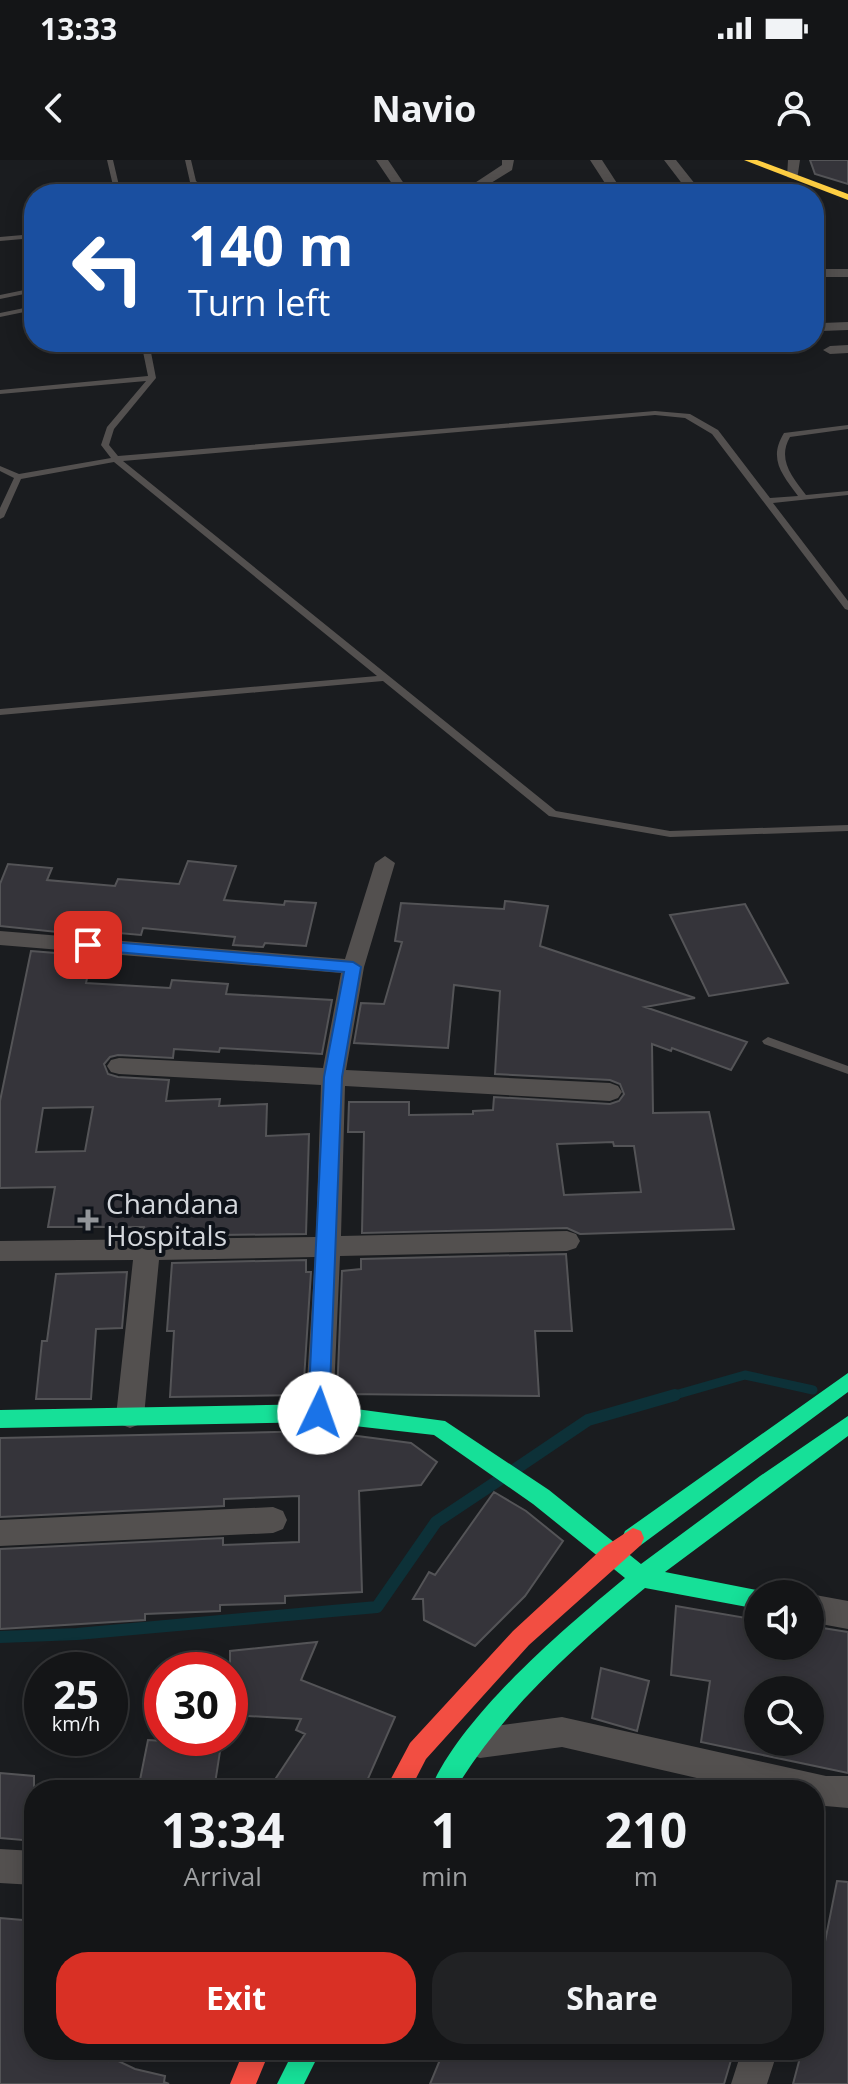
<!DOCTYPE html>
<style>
:root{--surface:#141517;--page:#212224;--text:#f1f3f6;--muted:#9d9fa1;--line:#333436;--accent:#d93025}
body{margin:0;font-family:"Open Sans",sans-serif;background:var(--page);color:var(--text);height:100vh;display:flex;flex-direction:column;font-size:30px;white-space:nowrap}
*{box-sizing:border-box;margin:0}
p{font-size:26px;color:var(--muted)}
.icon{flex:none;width:44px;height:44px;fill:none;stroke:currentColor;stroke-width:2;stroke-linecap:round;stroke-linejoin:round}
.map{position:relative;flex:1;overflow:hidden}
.details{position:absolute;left:24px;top:1620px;width:800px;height:280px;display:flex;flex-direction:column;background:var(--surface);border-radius:32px;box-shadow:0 4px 20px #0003,0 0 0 2px var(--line)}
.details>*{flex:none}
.banner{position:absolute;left:24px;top:24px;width:800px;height:168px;border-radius:32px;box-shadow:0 4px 20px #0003,0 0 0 2px var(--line);background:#1a4fa0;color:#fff;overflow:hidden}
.buttons{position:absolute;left:744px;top:1420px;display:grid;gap:16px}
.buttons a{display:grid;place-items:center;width:80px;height:80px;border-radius:50%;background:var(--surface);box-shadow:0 4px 20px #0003,0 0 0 2px var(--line);font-size:40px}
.speed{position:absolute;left:24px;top:1492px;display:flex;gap:16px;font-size:40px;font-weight:700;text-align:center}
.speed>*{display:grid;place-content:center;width:104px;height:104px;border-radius:50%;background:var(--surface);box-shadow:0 4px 20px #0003,0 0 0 2px var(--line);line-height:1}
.speed small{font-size:20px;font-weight:400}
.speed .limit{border:12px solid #d22;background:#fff;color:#111}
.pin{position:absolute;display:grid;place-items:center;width:68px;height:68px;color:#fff;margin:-34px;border-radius:16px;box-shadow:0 4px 12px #0006}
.me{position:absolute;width:88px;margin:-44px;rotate:3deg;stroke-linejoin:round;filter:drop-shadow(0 0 6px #0008)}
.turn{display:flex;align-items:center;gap:28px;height:168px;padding:0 32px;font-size:36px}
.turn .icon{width:104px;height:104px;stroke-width:2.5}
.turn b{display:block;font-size:56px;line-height:68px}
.eta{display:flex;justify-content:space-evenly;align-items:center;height:136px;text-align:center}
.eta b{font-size:48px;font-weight:700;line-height:56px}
.cta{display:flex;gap:16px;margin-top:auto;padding:16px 32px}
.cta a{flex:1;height:92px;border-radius:32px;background:var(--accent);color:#fff;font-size:32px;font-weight:700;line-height:92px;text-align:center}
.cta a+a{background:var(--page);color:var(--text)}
.status{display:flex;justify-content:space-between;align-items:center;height:56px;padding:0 40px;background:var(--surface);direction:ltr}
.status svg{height:22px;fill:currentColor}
header{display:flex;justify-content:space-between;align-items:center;height:104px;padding:0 32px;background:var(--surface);font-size:36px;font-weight:700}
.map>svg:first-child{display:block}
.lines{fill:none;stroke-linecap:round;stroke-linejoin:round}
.stream-far1{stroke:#0d3138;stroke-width:9}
.stream{stroke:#0d3138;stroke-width:12}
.building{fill:#35343a;stroke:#545457;stroke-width:2;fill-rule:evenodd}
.lane{fill:#53504f;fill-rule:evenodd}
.street{fill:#53504f;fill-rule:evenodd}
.fast{fill:#16e098;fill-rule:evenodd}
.slow{fill:#ffcf43;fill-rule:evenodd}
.jam{fill:#f24e42;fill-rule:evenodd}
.route{fill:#1a73e8;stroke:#114b97;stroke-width:2}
.poi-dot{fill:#93969a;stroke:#0e1219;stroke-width:3}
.labels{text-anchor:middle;stroke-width:8;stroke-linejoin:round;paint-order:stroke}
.poi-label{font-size:28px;fill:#d4d7dc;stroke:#0e1219;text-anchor:start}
</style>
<div class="status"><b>13:33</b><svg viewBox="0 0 49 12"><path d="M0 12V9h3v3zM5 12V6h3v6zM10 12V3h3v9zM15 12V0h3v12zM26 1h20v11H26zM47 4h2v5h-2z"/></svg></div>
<header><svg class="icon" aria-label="back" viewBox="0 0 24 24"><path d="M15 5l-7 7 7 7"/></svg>Navio<svg class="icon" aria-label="person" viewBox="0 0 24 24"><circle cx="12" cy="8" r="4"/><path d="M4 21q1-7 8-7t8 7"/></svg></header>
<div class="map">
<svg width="848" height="1924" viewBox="0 0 848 1924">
<rect width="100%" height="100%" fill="#1a1c1f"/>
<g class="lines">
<path class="stream-far1" d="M668 1237 745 1215 813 1230"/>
<path class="stream" d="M514 1310 588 1260 675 1235
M0 1477 77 1474 377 1447 436 1362 502 1318"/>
</g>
<path class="building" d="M810 0H848V24L815 14Z
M188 701 236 706 224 740 284 745 285 741 316 743 306 786 265 783 263 787 233 785 235 777 143 768 141 775 96 771 95 776 0 766V724L8 704 52 708 47 720 115 726 118 719 179 724Z
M505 741 548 746 540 786 695 838 645 847 747 882 731 910 672 888 671 891 652 884 653 953 709 952 734 1069 580 1074 567 1068 362 1073 364 972H348L349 942H409V955L473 954V951L493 950 494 937 610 944 619 941 624 934 620 924 610 920 495 914 500 831 454 825 448 888 354 883 361 843 384 844 402 782 395 781 401 743 504 749ZM613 982 614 986H634L641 1032 564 1035 557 984Z
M745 744 788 823 709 836 670 755Z
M31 791 92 796 86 823 170 828 172 820 228 824 226 834 332 840 322 894 220 888 219 892 174 889 173 898 118 895 110 897 104 904 108 914 118 917 169 920 166 941 220 939 219 946 267 944 266 976 309 974 306 1074 143 1076 144 1067H48L55 1027 0 1028V941ZM93 947 85 991 36 992 43 948Z
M566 1094 572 1171H535L539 1236 345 1234 351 1238 337 1237 342 1111 361 1109V1099Z
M306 1100V1112H311L303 1235 170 1237 174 1171H167L172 1103Z
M127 1112 122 1168 96 1169 91 1239H36L42 1181H47L56 1114Z
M319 1271 411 1283 437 1302 421 1325 359 1331 362 1432 285 1436V1443L220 1445V1451L145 1454V1460L0 1469V1389L223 1378V1385L299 1382V1336L224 1339V1346L0 1357V1278Z
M494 1332 526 1351 563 1381 525 1436 475 1486 424 1460 423 1439H413L429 1412 435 1415Z
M676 1446 758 1460V1486H810V1466L848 1472V1613L701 1582 710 1521 671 1515ZM758 1530H810V1582H758Z
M317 1482 301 1520 395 1557 363 1630H289L274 1621 305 1574 296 1570 301 1559 230 1555V1491Z
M601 1508 649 1521 637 1571 592 1558Z
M148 1580 221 1585 214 1630H138Z
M0 1613 34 1616V1681L0 1678Z
M837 1721 848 1722V1924H793L802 1890H814V1836L823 1808 820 1807Z
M0 1758 34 1761V1890H64L108 1901 110 1897 135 1909 165 1916 164 1922 169 1924H0Z
M444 1890H734L724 1924H430Z"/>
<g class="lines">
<path class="lane" d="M107 0H113L121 34H115Z
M185 0H191L196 21 200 24 257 26 264 34H258L255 30 197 27 190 22Z
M34 74V78L0 81V77Z
M34 128V132L0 139V135Z
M34 146V150L0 157V153Z
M141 182H149L156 218 114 269 109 285 118 296 655 251 690 254 718 270 770 338 798 336C782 314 768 299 784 273L848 265V269L790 277C777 299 792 317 806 335L848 331V335L773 343 848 441V450L845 449 712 274 685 258 655 255 123 301 556 651 670 671 848 665V671L670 677 549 656 383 521 0 555V549L377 516 114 302 21 319 4 357 0 359V348L14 318 0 311V306L19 314 111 298 101 285 107 267 146 221 0 234V230L148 216Z
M768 877 848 906V914L764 884 762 881Z"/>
<path class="street" d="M376 0H388L411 34H399Z
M502 0H514L512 10 473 34H458L502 5Z
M590 0H602L624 34H612Z
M664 0H676L703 34H690Z
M788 0H800L797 20 787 17Z
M814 109H848V117H814Z
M848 162V170L822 171 815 167 822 163Z
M593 182H607L609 185 688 182 694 186 687 190 604 194 599 193Z
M848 185V193L830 194 823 190 830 186Z
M385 696 395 703 364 807 346 910 610 923 618 926 622 932 618 938 610 941 345 926 341 1076 567 1071 576 1074 580 1081 576 1088 567 1091 340 1096 333 1253 329 1261 319 1265 309 1261 305 1253 315 1097 159 1100 144 1256 140 1264 130 1268 120 1264 116 1256 133 1100 0 1101V1081L316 1077 321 925 119 914 111 912 107 906 111 900 119 898 323 908 341 813 0 785V771L345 799 375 703Z
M273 1347 283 1351 287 1360 283 1369 273 1373 0 1386V1360Z
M810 1434 848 1441V1469L810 1462Z
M562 1557 826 1616H848V1648L814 1645V1630H749L562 1587 480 1598 469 1594 464 1583 469 1572 480 1568Z
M0 1689 34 1691V1725L0 1723Z
M742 1890H778L767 1924H731Z"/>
<path class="fast" d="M848 1213V1232L641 1385 633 1388 625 1385 622 1378 625 1371Z
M319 1244 445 1261 549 1330 641 1404 760 1316 848 1256V1276L665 1412 766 1432 767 1434H758V1449L645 1428C575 1486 502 1551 455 1630H430C461 1556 563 1469 625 1418L533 1344 434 1275 319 1262 0 1268V1250Z
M294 1890H321L304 1924H277Z"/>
<path class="slow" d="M744 0H757L848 34V40Z"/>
<path class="jam" d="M633 1368 641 1371 644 1378 641 1385 529 1485 426 1599 410 1630H385L410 1583 513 1471 604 1387Z
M244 1890H270L256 1924H230Z"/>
</g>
<path class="route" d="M88 780 353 802 361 807 342 917 329 1253 326 1259 319 1262 311 1259 308 1253 324 917 344 812 82 789 80 785 82 781Z"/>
<path class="poi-dot" d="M84 1048h8v8h8v8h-8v8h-8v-8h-8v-8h8z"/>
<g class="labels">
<g class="poi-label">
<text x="106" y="1054">Chandana<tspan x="106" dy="32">Hospitals</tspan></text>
</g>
</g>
</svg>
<div class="buttons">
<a><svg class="icon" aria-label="sound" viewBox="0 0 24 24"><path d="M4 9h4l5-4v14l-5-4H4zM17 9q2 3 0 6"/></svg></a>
<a><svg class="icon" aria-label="search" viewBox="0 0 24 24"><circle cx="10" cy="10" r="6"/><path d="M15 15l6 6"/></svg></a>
</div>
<div class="speed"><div>25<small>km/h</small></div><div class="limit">30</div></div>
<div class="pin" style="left:88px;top:785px;background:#d93025"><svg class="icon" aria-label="arrive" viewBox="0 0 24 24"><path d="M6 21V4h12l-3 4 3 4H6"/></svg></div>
<svg class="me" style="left:319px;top:1253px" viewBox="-20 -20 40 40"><circle r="19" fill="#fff"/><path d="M0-13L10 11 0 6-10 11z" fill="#1a73e8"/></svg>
<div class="banner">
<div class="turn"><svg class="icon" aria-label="left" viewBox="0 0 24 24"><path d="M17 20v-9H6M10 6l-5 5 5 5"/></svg><div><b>140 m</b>Turn left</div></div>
</div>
<section class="details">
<div class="eta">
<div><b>13:34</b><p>Arrival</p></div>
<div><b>1</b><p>min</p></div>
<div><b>210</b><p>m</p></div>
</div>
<div class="cta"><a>Exit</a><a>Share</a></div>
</section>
</div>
